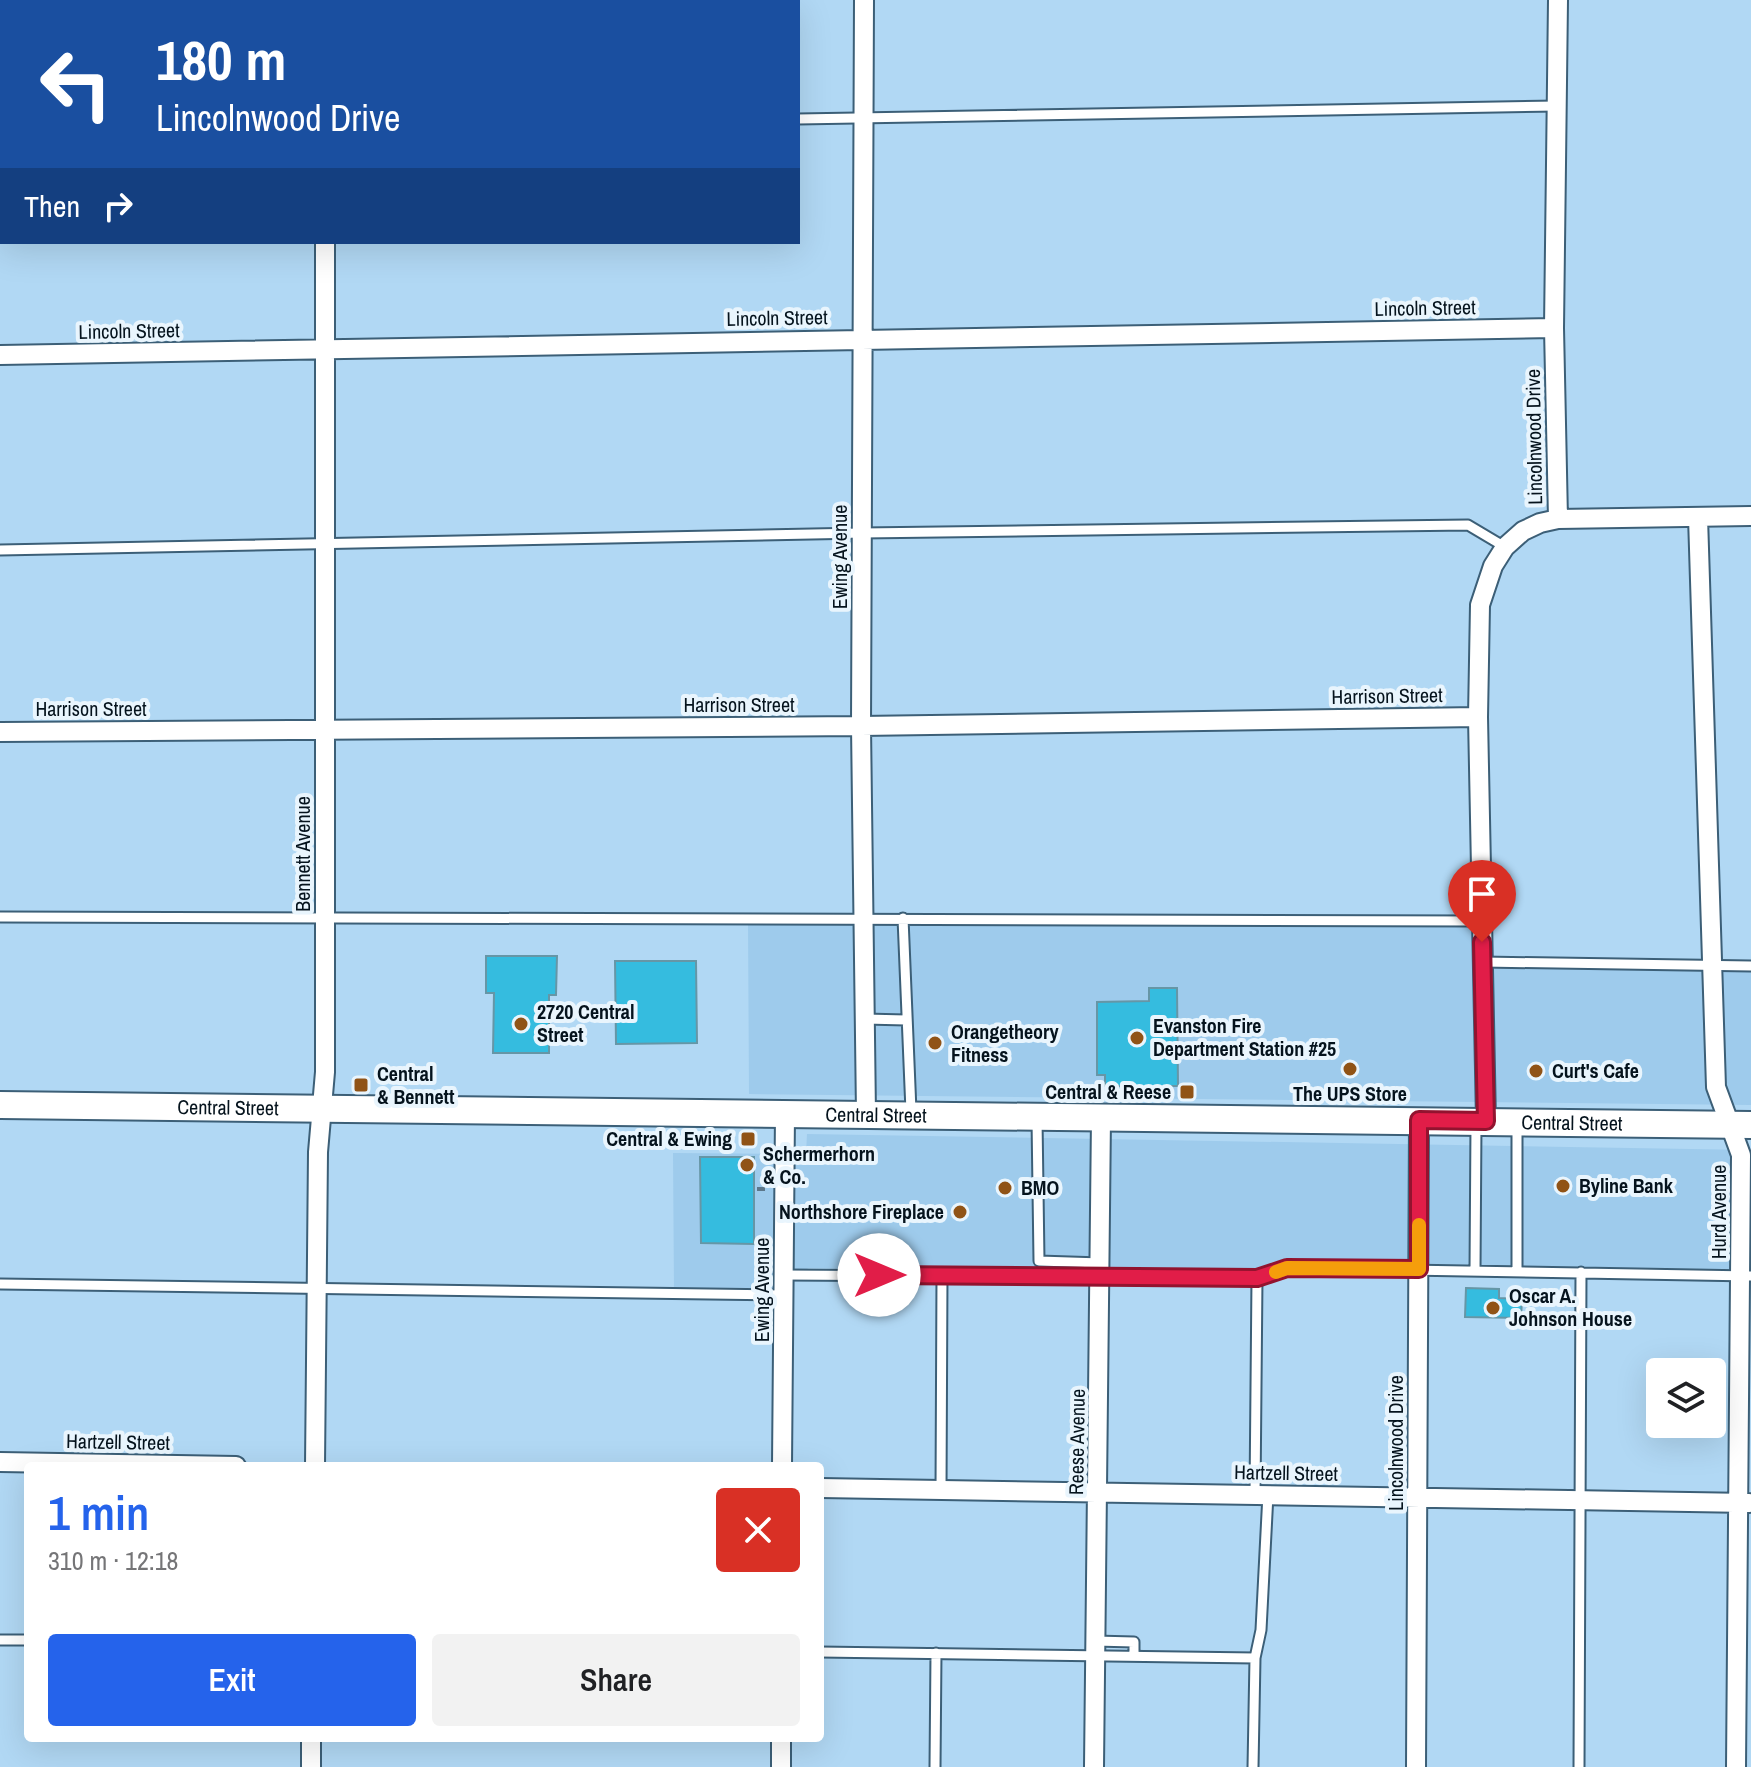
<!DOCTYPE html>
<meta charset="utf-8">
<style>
:root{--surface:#fff;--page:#f2f2f2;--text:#202124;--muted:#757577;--accent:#2563eb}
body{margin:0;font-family:"Archivo Narrow",sans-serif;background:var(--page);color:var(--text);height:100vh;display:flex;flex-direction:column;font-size:30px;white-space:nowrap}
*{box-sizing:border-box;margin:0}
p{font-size:26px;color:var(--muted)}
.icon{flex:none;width:44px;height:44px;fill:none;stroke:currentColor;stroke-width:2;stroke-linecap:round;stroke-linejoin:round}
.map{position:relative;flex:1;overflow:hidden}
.details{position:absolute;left:24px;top:1462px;width:800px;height:280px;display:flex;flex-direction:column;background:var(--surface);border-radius:8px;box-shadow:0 8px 32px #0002}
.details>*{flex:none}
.hud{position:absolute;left:0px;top:0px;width:800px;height:244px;box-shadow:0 8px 32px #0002;background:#1a4fa0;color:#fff;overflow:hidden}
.controls{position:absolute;left:1646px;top:1358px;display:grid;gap:16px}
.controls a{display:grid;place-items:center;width:80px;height:80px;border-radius:8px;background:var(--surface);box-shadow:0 8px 32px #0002;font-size:40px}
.pin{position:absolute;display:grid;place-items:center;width:68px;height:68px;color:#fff;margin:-82px -34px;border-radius:50% 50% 50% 0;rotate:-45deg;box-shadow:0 0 8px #0007}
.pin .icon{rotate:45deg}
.me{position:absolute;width:88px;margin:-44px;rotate:90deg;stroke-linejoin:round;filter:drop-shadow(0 0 6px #0008)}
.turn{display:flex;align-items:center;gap:28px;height:168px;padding:0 24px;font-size:36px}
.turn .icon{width:104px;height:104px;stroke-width:2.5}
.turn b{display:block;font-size:56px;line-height:68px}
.then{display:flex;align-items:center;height:76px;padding:0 24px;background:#0003;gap:16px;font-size:30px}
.round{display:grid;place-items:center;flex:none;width:84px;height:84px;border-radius:8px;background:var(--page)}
.summary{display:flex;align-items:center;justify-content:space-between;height:136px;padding:0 24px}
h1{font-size:48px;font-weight:600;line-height:60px;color:var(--accent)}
.button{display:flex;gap:16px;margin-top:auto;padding:16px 24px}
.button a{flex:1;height:92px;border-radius:8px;background:var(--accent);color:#fff;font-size:32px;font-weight:600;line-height:92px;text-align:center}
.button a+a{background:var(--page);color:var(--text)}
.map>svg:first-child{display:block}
.built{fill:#9ecbec}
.building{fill:#35bcdf;stroke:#6696a6;stroke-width:2}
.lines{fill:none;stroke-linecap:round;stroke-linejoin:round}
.service-casing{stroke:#3c5f77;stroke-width:13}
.minor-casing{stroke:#3c5f77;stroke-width:22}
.secondary-casing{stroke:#3c5f77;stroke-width:30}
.path{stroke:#5c778a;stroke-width:4;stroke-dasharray:8 4;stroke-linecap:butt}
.service{stroke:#fff;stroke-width:9}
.minor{stroke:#fff;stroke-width:18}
.secondary{stroke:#fff;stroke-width:26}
.route-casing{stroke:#92132f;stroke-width:20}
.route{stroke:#e11d48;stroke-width:14}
.slow{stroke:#f59e0b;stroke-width:14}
.poi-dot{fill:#905316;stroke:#e9f5fd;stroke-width:3}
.labels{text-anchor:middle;stroke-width:8;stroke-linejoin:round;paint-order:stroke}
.street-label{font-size:20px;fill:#05131d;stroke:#e9f5fd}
.poi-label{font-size:20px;font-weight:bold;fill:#05131d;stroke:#e9f5fd;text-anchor:start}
</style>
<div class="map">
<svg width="1751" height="1767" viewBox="0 0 1751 1767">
<rect width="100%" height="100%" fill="#b1d8f4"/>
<path class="built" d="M748 921 1480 924V965L1751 969V1105L749 1094Z
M807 1134 1751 1150V1271L1286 1265 1256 1275 809 1268 756 1291H674L673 1153 806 1154Z"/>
<path class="building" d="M486 956H557L556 995H549V1053H493L494 993H486Z
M615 961H696L697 1043 616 1044Z
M1149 988H1177L1178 1086H1105V1075H1097V1002L1149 1001Z
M700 1157H754V1244L701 1243Z
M1466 1288 1499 1289V1298L1522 1299 1521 1318 1465 1317Z"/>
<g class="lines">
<defs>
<path id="service" d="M798 119 1557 106
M0 550 862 533 1468 525 1505 547
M0 917 1482 921
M903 918 911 1111
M1483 962 1751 966
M865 1019 906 1020
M1037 1119 1039 1261 1101 1263
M1475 1270 1476 1124
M1517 1271V1125
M784 1275 1257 1278 1287 1268 1751 1276
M0 1284 784 1295
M941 1490 942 1275
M1255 1494 1257 1278
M0 1640H28
M1095 1641 1134 1642V1656
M820 1652 1255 1658
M935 1767 936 1653
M1253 1767 1255 1658 1261 1630 1268 1494
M1579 1767 1581 1272"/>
<path id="minor" d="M325 0V2
M864 0 861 726 866 1114
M0 355 1554 328
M1698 517 1716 1087 1741 1155 1736 1767
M1558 519 1554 328 1558 0
M0 732 861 726 1478 717
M1486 1121 1478 717 1480 605 1493 566 1505 547 1523 531 1540 523 1558 519 1751 516
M0 1462 236 1466
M315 1466 318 1152 325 1072V242
M782 1466 785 1113
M820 1488 1749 1503
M311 1767V1738
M781 1767V1738
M1094 1767 1101 1117
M1416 1767 1419 1120"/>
<g id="secondary">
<path id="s1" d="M0 1105 1751 1125"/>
</g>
</defs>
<use href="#service" class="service-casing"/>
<use href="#minor" class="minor-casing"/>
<use href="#secondary" class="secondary-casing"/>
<path class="path" d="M757 1189H768"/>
<use href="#service" class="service"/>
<use href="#minor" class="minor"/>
<use href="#secondary" class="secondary"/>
</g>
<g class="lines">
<defs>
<path id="route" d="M879 1275 1257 1278 1287 1268 1419 1269V1120L1486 1121 1482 942"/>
</defs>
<use href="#route" class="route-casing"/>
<use href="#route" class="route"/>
<path class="slow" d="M1276 1272 1287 1268 1419 1269V1225"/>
</g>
<g class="poi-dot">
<circle cx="521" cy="1024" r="8"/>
<circle cx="1137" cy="1038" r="8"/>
<circle cx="935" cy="1043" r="8"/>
<circle cx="1350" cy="1069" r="8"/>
<circle cx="1536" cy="1071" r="8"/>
<rect x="353" y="1077" width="16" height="16" rx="4"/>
<rect x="1179" y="1084" width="16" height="16" rx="4"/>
<rect x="740" y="1131" width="16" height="16" rx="4"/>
<circle cx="747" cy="1165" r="8"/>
<circle cx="1563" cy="1186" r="8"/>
<circle cx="1005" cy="1188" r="8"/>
<circle cx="960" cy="1212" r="8"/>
<circle cx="1493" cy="1308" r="8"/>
</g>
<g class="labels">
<g class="street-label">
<text transform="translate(1425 308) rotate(-1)" y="7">Lincoln Street</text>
<text transform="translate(777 318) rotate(-1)" y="7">Lincoln Street</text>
<text transform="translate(129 331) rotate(-1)" y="7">Lincoln Street</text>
<text transform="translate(1534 437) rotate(-91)" y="7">Lincolnwood Drive</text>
<text transform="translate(840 557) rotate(-90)" y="7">Ewing Avenue</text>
<text transform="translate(1387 696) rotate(-1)" y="7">Harrison Street</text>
<text x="739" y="712">Harrison Street</text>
<text x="91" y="716">Harrison Street</text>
<text transform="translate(303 854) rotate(-90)" y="7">Bennett Avenue</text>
<text dy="7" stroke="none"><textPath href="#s1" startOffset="228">Central Street</textPath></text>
<text dy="7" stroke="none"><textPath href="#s1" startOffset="876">Central Street</textPath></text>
<text dy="7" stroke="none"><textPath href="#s1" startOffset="1572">Central Street</textPath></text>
<text transform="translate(1719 1212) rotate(-90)" y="7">Hurd Avenue</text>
<text transform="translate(762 1290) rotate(-90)" y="7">Ewing Avenue</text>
<text transform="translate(118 1442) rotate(1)" y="7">Hartzell Street</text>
<text transform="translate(1077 1442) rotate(-89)" y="7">Reese Avenue</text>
<text transform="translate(1396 1443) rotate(-90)" y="7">Lincolnwood Drive</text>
<text transform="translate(1286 1473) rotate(1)" y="7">Hartzell Street</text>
</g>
<g class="poi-label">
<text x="537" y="1019">2720 Central<tspan x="537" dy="23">Street</tspan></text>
<text x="1153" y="1033">Evanston Fire<tspan x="1153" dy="23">Department Station #25</tspan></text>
<text x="951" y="1039">Orangetheory<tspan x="951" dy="23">Fitness</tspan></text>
<text x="1552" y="1078">Curt's Cafe</text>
<text x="377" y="1081">Central<tspan x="377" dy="23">&amp; Bennett</tspan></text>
<text x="1171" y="1099" text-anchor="end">Central &amp; Reese</text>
<text x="1350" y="1101" text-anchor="middle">The UPS Store</text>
<text x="732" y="1146" text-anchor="end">Central &amp; Ewing</text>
<text x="763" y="1161">Schermerhorn<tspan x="763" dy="23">&amp; Co.</tspan></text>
<text x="1579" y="1193">Byline Bank</text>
<text x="1021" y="1195">BMO</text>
<text x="944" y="1219" text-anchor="end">Northshore Fireplace</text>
<text x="1509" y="1303">Oscar A.<tspan x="1509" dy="23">Johnson House</tspan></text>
</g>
</g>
</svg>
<div class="controls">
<a><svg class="icon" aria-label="layers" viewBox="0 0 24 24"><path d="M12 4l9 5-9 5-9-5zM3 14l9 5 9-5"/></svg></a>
</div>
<div class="pin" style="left:1482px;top:942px;background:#d93025"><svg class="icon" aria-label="arrive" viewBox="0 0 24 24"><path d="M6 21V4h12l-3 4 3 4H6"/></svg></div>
<svg class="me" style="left:879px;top:1275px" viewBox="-20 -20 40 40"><circle r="19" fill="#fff"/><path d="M0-13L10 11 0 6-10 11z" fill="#e11d48"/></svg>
<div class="hud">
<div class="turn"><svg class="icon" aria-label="left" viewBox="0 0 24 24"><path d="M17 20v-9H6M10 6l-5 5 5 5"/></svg><div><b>180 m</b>Lincolnwood Drive</div></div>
<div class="then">Then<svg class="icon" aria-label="right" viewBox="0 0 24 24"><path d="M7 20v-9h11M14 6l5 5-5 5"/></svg></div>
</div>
<section class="details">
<div class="summary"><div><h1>1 min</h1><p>310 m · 12:18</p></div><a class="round" style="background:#d93025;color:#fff"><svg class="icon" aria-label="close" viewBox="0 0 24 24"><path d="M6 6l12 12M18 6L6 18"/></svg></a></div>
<div class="button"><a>Exit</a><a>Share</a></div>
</section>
</div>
